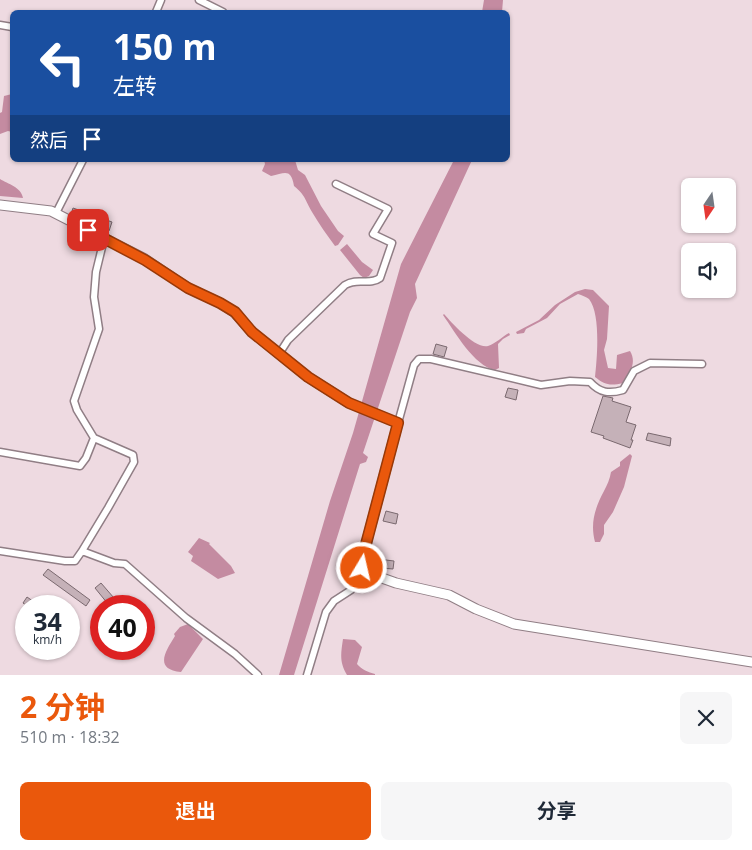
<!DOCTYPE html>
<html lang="zh">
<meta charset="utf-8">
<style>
:root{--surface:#fff;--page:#f6f6f7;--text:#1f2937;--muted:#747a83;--accent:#ea580c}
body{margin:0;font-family:"Open Sans","Noto Sans SC",sans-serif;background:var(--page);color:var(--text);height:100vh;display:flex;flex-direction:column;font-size:19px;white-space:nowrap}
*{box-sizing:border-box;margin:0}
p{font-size:16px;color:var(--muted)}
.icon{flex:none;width:28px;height:28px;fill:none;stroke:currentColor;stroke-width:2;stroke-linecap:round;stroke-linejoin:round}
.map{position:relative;height:675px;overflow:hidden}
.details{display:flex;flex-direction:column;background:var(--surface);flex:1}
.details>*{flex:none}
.top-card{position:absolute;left:10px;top:10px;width:500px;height:152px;border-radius:8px;box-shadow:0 1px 4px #0004;background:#1a4fa0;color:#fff;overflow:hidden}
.needle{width:32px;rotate:193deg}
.tools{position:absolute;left:681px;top:178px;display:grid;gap:10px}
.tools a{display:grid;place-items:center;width:55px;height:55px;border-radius:8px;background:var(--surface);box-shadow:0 1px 4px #0004;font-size:25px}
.speed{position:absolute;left:15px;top:595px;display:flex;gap:10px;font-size:25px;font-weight:700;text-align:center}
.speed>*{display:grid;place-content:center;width:65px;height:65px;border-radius:50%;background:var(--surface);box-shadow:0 1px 4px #0004;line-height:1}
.speed small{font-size:12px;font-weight:400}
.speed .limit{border:8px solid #d22;background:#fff;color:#111}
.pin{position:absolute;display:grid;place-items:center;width:42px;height:42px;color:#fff;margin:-21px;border-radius:10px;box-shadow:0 2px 8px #0006}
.me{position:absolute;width:55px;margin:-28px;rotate:9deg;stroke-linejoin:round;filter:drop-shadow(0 0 4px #0008)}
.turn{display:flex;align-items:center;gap:18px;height:105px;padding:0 20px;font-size:22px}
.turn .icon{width:65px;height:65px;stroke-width:2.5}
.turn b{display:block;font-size:35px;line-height:42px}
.then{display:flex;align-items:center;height:48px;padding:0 20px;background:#0003;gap:10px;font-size:19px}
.round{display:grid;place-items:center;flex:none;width:52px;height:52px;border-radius:8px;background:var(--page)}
.head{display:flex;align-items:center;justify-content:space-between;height:85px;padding:0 20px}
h1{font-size:30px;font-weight:700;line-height:38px;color:var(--accent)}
.primary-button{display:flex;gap:10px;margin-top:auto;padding:10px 20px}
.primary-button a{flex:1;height:58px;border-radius:8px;background:var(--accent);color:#fff;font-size:20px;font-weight:700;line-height:58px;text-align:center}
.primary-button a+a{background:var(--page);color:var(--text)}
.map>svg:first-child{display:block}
.water{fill:#c48ba1}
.building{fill:#c5b1b8;stroke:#7a696f}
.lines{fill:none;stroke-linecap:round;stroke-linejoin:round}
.street-casing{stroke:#907e85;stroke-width:9}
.secondary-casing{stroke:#907e85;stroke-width:11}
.street{stroke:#fff;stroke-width:6}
.secondary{stroke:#fff;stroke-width:9}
.route-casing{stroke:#983908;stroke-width:12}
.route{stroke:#ea580c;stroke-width:9}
</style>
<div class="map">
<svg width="752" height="675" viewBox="0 0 752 675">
<rect width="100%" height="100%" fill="#eedae1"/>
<path class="water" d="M484 0H503L502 12H482Z
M12 94V132L8 131 0 134V113L2 112 4 96Z
M264 160H295L298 170 305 175 321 206 338 231 344 236 338 245 335 246C327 235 319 224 312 212 305 200 306 196 294 186 291 168 285 173 271 176L262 171 265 164Z
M454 160H472L415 284 417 298 410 312 363 453 368 457 366 462 360 464 294 675H279L330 501 353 433 401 264Z
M0 179C8 184 21 187 23 198L0 196Z
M347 244 362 262 373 270 369 276 364 278 360 275 340 250Z
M585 289 593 290 609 306 607 339 604 350 608 368 616 369 617 355 630 351C637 363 630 372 623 383 610 386 605 385 595 377 597 359 601 314 589 299 586 297 582 295 578 294L560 304 547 318 526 329 524 333 517 334 516 332 539 320 555 305 575 292Z
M444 314C452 323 475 349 488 346 495 344 503 336 509 333L510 335 503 339 498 344 499 368 495 370C474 366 455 332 443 315Z
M630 454 632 456 624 487 613 512 604 525V534L600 542H595C590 523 595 508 604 491 607 485 610 479 611 472L620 466V462Z
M199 538 210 543 209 544 231 566 235 573 218 579 191 561 193 556 188 552Z
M188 624 203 639 181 672C154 669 165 652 175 636L174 634 180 627Z
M343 639 355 640 362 647 357 664C362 670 368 672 375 674V675H347C339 662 341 653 343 639Z"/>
<path class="building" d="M73 208 112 222 109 231 97 227 71 214Z
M436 344 447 347 444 357 433 354Z
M508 388 518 390 516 400 505 397Z
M603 396 613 398 612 401 631 407 626 422 636 425 631 440H633L630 448 603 438 604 436 591 432Z
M648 433 671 438 670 446 646 440Z
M386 511 398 514 396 524 383 521Z
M370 558 394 561 393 569 370 567Z
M48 569 90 600 86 606 43 575Z
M101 583 114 598 108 604 95 588Z
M27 597 40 606H27L23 603Z"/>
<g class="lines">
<defs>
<path id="street" d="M199 0 223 12
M156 12 161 0
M0 25 12 27
M56 213 83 160
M279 354 288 340 345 285C358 277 369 286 380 278L392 243 373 234 388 209 336 184
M398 423 414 365 419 359H431L541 385 570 381 590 382C600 393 609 394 623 390L634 371 650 363 702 364
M94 438 77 410 74 401 99 329 94 297 96 272 104 239
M0 452 80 466 86 458 94 438 133 455 134 462 108 508 82 551
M0 551 65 561H75L82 551 114 563 125 564 186 618 235 654 258 675
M307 675 326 612 334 601 351 590 362 568"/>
<path id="secondary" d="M0 205 51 211 145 259 188 288 220 303 235 313 252 332 308 377 349 403 398 423 361 563 362 568 368 573 396 583 449 595 476 609 514 624 752 662"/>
</defs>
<use href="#street" class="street-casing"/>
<use href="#secondary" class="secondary-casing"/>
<use href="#street" class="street"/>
<use href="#secondary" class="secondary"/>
</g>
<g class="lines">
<defs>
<path id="route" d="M88 230 145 260 188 288 220 303 235 312 252 332 308 377 349 403 398 423 361 563 362 568"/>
</defs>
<use href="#route" class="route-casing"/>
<use href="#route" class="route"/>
</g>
</svg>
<div class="tools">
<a><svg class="needle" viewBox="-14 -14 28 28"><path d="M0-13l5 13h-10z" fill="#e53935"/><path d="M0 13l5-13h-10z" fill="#747a83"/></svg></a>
<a><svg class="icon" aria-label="sound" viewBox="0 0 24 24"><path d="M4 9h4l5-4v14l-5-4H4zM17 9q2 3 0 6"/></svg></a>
</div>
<div class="speed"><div>34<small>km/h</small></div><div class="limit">40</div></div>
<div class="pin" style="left:88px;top:230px;background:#d93025"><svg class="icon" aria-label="arrive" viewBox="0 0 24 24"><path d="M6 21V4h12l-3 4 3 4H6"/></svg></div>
<svg class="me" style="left:362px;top:568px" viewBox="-20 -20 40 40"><circle r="17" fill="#ea580c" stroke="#fff" stroke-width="3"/><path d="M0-11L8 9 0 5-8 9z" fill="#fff"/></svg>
<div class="top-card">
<div class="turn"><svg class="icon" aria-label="left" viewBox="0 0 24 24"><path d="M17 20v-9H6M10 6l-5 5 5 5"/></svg><div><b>150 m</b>左转</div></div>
<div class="then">然后<svg class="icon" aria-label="arrive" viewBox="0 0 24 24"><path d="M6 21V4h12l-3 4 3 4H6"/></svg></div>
</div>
</div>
<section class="details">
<div class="head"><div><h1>2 分钟</h1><p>510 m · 18:32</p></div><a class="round"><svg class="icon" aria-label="close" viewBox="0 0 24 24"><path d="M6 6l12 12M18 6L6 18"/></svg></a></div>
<div class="primary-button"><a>退出</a><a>分享</a></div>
</section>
